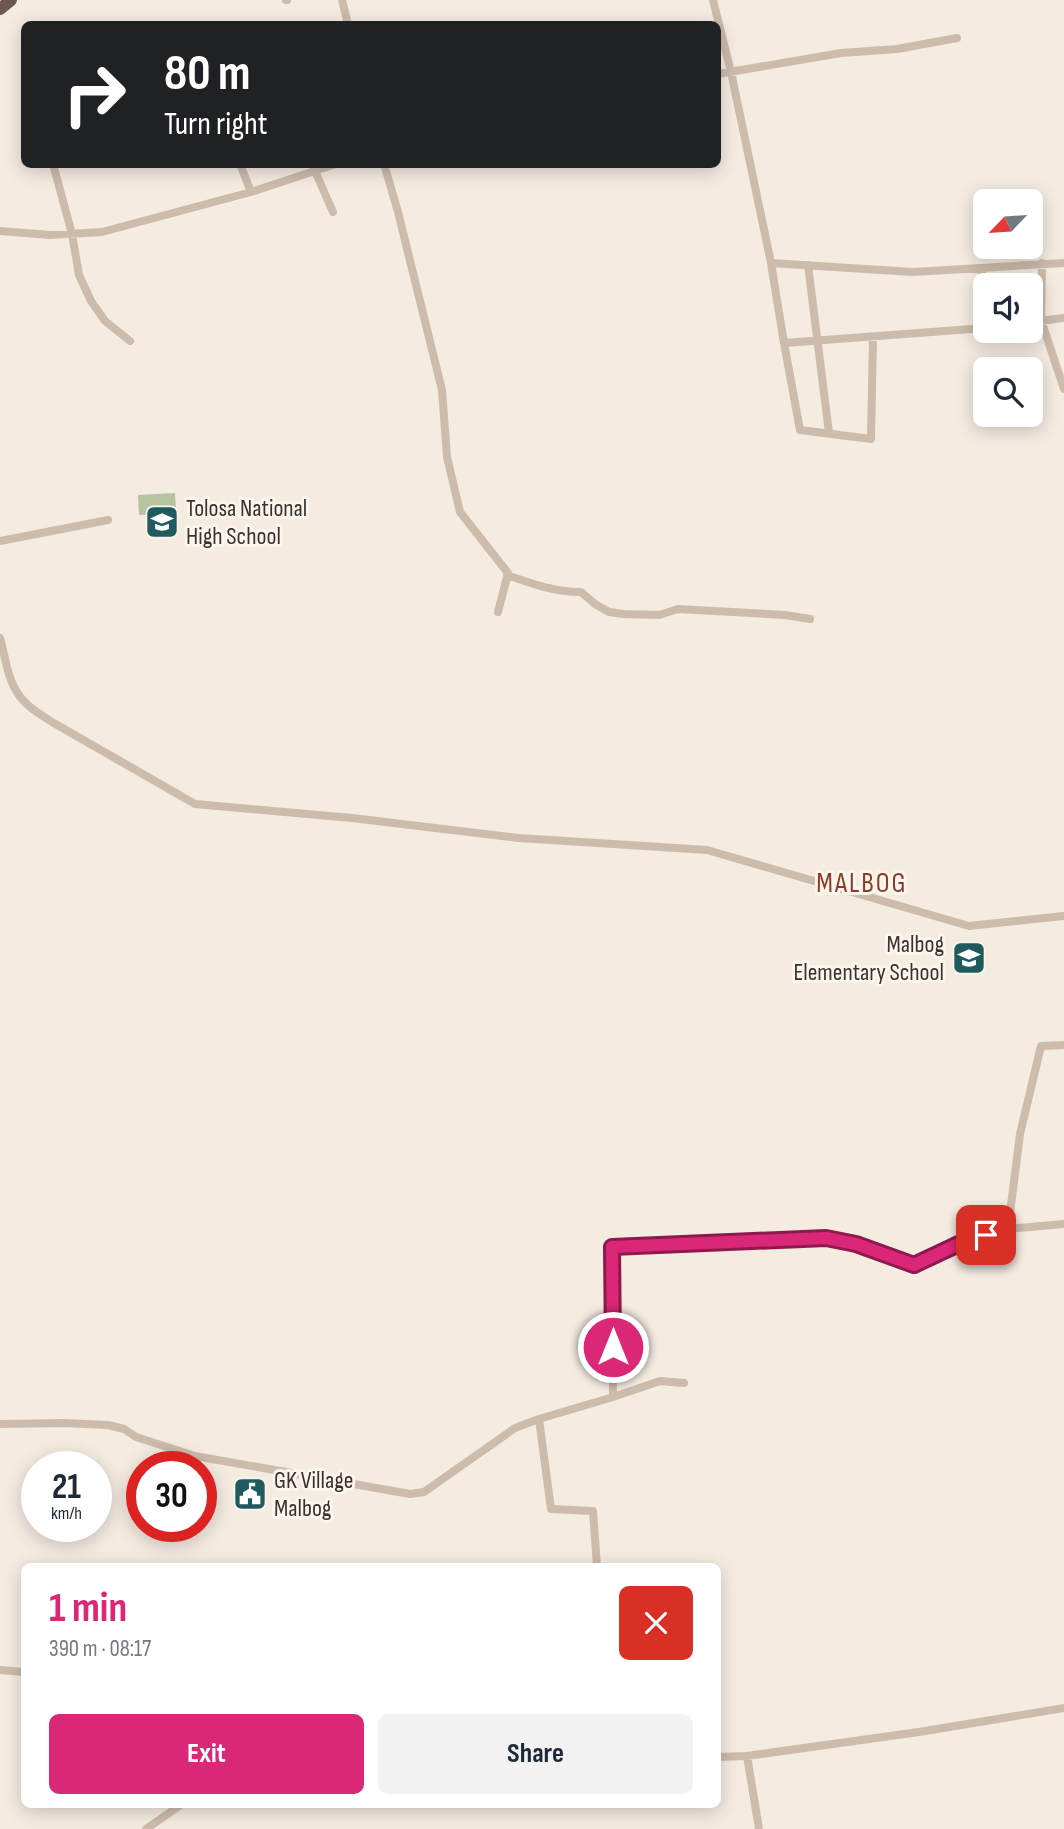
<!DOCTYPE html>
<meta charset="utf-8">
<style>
:root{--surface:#fff;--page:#f2f2f3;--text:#1f2937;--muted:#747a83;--accent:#db2777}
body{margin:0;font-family:"Sofia Sans Condensed",sans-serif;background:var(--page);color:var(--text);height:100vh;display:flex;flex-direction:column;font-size:26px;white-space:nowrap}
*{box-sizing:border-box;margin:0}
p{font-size:23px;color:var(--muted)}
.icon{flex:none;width:38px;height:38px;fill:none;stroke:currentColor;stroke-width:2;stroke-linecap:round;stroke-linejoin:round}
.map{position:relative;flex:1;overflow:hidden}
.sheet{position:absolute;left:21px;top:1563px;width:700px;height:245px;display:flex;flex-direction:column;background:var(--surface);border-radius:10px;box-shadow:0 4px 18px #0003}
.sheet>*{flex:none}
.banner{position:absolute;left:21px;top:21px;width:700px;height:147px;border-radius:10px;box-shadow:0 4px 18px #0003;background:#202124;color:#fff;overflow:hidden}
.needle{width:46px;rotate:245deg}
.tools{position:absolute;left:973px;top:189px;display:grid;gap:14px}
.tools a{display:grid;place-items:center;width:70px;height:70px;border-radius:10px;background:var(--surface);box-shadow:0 4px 18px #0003;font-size:35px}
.speed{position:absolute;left:21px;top:1451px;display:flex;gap:14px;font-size:35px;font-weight:700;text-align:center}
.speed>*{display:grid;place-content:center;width:91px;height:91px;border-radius:50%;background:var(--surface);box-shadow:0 4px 18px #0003;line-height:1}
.speed small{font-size:18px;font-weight:400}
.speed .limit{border:10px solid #d22;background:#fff;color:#111}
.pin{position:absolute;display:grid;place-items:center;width:60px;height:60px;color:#fff;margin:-30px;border-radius:14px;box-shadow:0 4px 10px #0006}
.me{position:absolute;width:77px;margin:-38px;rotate:0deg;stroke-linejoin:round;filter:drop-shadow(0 0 5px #0008)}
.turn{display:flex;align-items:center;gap:24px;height:147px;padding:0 28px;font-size:32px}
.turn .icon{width:91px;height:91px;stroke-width:2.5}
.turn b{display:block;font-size:49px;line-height:60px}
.round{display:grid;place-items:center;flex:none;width:74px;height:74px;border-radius:10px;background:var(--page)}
.head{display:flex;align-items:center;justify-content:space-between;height:119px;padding:0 28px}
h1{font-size:42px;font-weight:700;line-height:52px;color:var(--accent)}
.primary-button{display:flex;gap:14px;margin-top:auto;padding:14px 28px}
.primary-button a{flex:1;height:80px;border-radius:10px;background:var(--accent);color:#fff;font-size:28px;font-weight:700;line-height:80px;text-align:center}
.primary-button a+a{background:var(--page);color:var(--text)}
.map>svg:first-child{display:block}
.green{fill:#b8c4a0}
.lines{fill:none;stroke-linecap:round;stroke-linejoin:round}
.minor{stroke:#cdbbac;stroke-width:8}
.trunk{stroke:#6c584f;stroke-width:12}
.route-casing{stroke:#8e194d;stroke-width:18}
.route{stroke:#db2777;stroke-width:12}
.labels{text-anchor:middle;stroke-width:6;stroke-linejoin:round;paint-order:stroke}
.poi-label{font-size:24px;fill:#3b302b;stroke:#fbf5ee;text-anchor:start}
.quarter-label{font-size:28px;letter-spacing:2px;fill:#8c3b22;stroke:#fbf5ee}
</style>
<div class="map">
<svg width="1064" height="1829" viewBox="0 0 1064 1829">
<rect width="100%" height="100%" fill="#f4ebe1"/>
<path class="green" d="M175 493 176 513 139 515 138 495Z"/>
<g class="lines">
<path class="minor" d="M286 0H287
M342 0 348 24
M713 0 731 72 771 263 784 343 800 430 871 439 873 337
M718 74 841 53 897 49 957 38
M53 164 72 234 79 275 91 301 105 321 130 341
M240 164 251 192
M384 164 398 212 442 390 447 457 460 512 508 573 498 612
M315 171 333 212
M0 231 50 235 102 232 251 192 336 164
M771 263 913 272 1064 263
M1042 263 1041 320 1064 389
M808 265 829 433
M982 269V329
M1031 322 1064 318
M784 343 985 328
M0 541 108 520
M507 575C532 584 555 592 581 592L595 604 609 612 623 614 659 615 678 609 785 615 810 619
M0 638C5 655 7 677 17 692 24 705 40 714 52 722L195 804 352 818 519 838 707 850 969 926 1064 916
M1008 1229 1064 1224
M613 1397 660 1381 684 1383
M539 1419 551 1509 593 1511 597 1566
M0 1424 64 1423 108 1425 124 1429 136 1437 195 1456 410 1494 424 1492 515 1428 539 1419 613 1397 612 1247 826 1238 856 1244 914 1265 965 1241 1008 1229 1020 1134 1041 1046 1064 1045
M0 1670 24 1672
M747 1756 759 1829
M718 1757 747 1756 919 1732 1064 1708
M146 1829 182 1804"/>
<path class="trunk" d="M0 9 11 0"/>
</g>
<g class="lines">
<defs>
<path id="route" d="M613 1347 612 1247 826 1238 856 1244 914 1265 965 1241 986 1235"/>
</defs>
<use href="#route" class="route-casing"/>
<use href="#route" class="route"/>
</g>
<defs>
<symbol id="school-square" viewBox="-11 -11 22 22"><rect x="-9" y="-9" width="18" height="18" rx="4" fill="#1f5a5e" stroke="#fbf5ee"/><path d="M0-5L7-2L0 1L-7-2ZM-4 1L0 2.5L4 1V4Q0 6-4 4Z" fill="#fff"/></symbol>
<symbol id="civic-square" viewBox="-11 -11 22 22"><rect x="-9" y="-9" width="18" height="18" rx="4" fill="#1f5a5e" stroke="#fbf5ee"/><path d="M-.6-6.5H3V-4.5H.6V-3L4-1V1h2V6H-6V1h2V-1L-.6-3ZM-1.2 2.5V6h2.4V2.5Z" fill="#fff"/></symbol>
</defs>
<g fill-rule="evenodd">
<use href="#school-square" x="143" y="503" width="38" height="38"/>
<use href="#school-square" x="950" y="939" width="38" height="38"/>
<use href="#civic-square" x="231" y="1475" width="38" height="38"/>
</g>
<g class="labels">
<g class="poi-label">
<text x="186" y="516">Tolosa National<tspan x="186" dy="28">High School</tspan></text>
<text x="944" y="952" text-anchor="end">Malbog<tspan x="944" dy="28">Elementary School</tspan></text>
<text x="274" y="1488">GK Village<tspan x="274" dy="28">Malbog</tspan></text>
</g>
<g class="quarter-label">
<text x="862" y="892">MALBOG</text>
</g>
</g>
</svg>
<div class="tools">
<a><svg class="needle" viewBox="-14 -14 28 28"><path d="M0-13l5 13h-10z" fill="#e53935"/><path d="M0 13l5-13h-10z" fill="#747a83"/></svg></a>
<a><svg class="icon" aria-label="sound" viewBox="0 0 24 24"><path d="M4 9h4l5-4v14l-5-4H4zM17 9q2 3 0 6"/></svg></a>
<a><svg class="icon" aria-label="search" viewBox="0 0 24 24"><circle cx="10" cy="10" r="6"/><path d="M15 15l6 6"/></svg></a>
</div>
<div class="speed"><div>21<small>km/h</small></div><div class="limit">30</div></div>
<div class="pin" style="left:986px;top:1235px;background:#d93025"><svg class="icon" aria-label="arrive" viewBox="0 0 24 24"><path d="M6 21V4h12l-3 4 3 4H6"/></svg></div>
<svg class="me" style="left:613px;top:1347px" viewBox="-20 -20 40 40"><circle r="17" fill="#db2777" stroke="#fff" stroke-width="3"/><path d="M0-11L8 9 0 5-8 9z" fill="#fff"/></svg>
<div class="banner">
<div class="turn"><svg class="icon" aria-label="right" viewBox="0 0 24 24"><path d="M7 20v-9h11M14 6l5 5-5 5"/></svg><div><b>80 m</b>Turn right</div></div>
</div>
<section class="sheet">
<div class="head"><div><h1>1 min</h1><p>390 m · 08:17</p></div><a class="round" style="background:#d93025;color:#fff"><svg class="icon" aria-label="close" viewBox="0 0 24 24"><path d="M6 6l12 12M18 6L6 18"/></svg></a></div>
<div class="primary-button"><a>Exit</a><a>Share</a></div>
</section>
</div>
